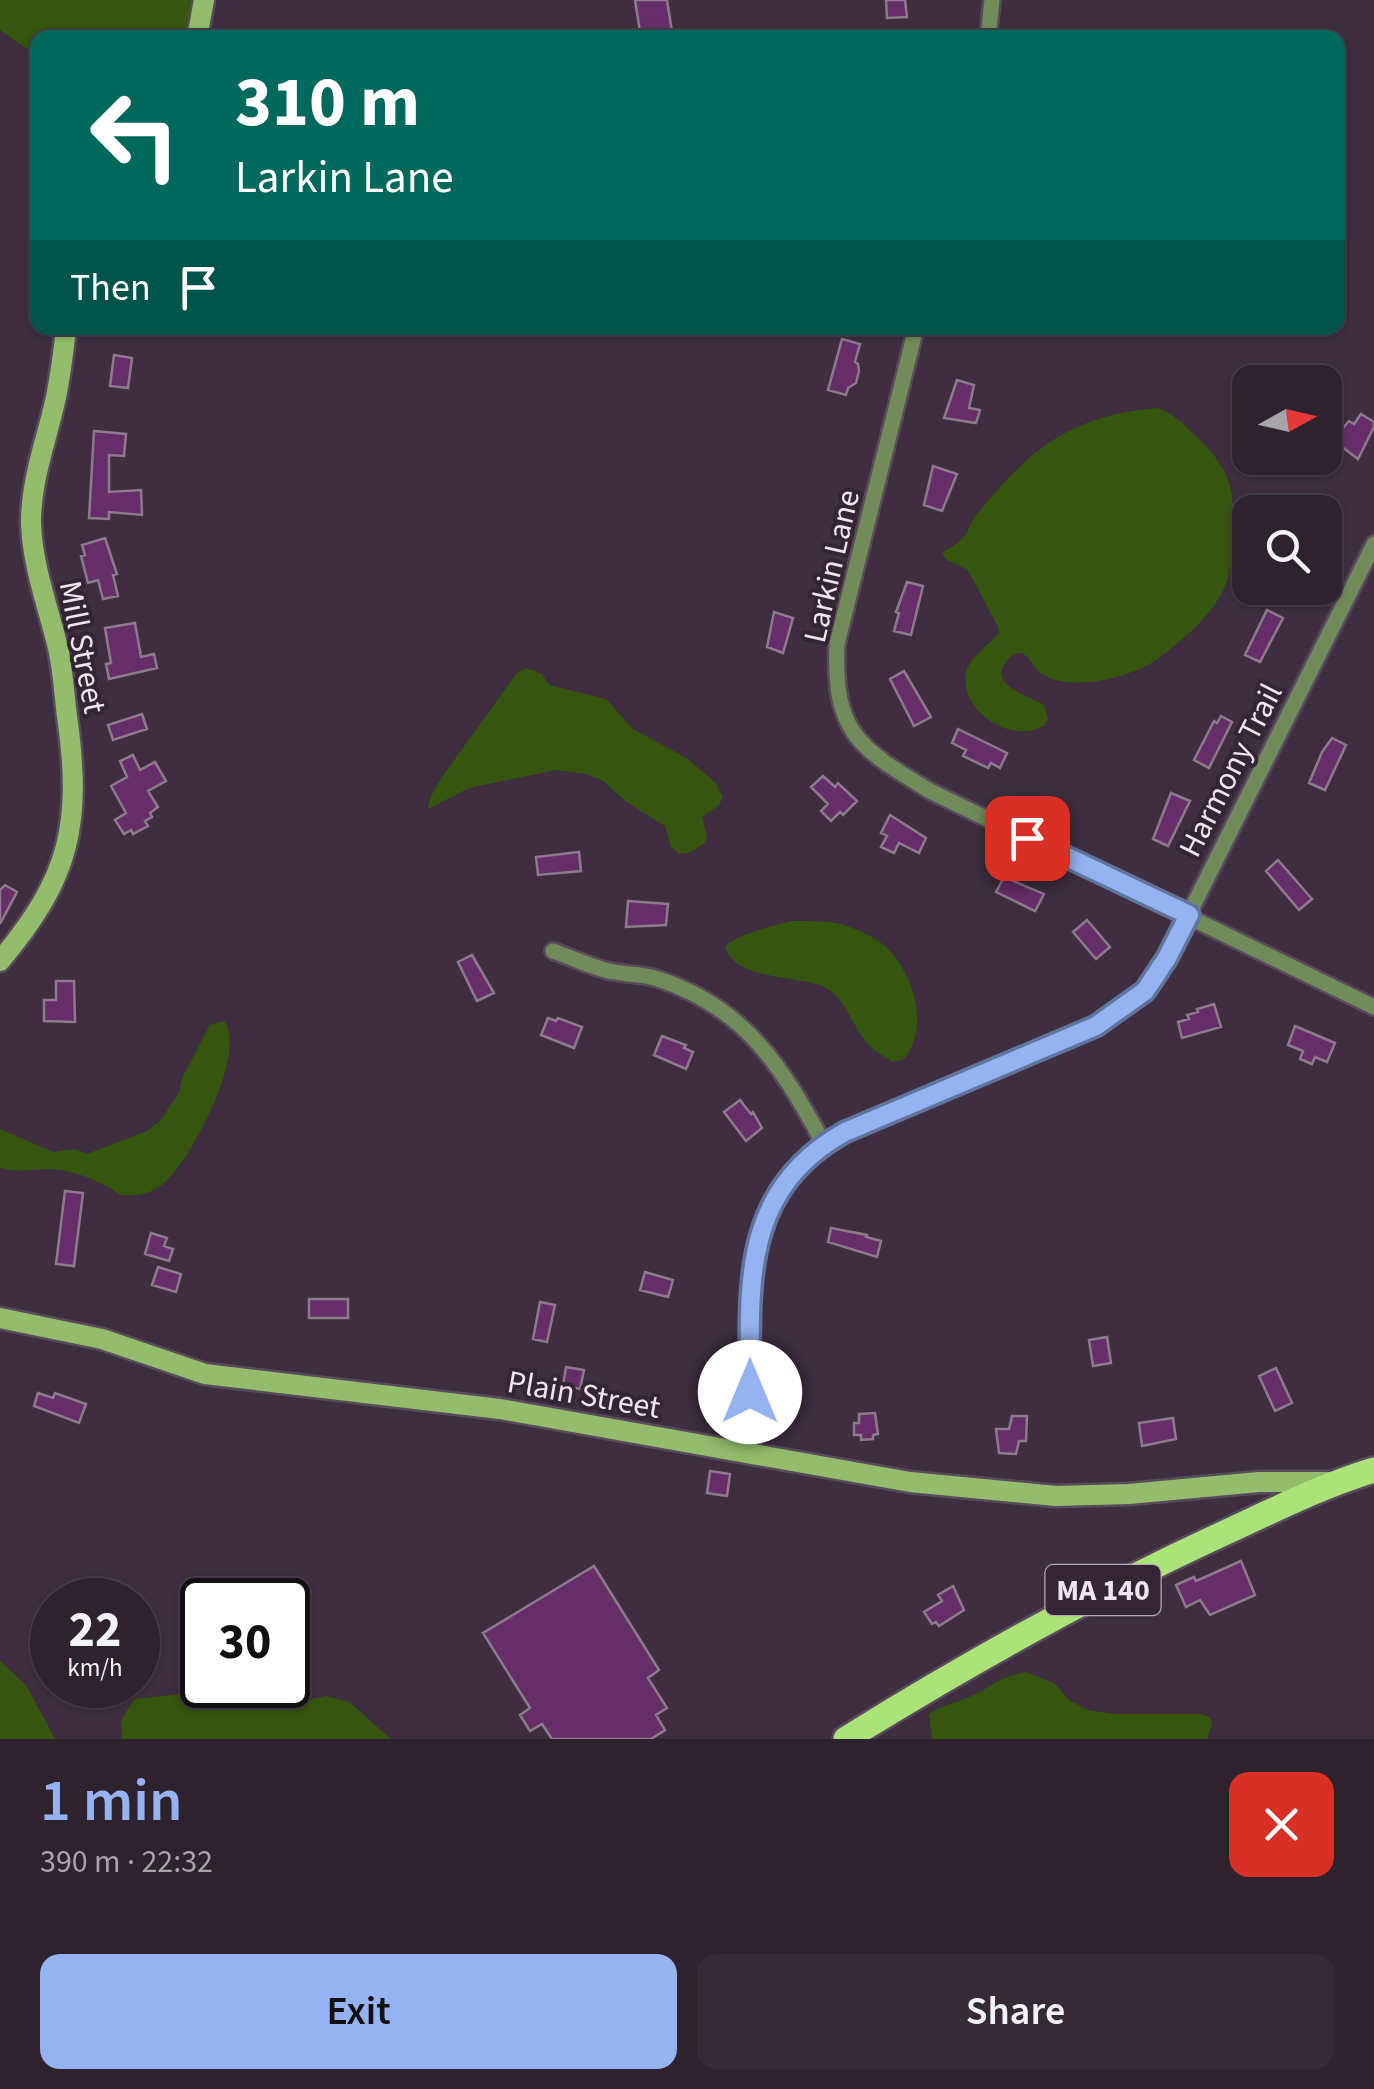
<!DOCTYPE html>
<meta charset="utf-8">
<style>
:root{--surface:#2e222f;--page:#362a37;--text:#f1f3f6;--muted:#a7a4aa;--line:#493f4b;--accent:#95b2f1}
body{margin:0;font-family:"Source Sans 3",sans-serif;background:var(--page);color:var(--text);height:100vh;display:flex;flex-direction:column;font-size:38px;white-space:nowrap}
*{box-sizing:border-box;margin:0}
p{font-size:32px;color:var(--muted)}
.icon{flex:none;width:55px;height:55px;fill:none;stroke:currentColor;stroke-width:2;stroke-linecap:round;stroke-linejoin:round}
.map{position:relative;height:1739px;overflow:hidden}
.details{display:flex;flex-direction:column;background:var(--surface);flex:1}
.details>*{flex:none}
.banner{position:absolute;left:30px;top:30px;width:1315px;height:305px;border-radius:20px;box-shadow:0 2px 8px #0004,0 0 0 2px var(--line);background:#00695c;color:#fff;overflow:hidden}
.needle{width:65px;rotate:82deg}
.buttons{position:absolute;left:1232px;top:365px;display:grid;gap:20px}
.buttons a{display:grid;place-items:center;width:110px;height:110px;border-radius:20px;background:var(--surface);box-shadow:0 2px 8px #0004,0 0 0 2px var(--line);font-size:50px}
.speed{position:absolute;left:30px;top:1578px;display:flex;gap:20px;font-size:50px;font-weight:700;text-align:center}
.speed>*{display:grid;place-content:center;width:130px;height:130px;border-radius:50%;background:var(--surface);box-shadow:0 2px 8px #0004,0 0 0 2px var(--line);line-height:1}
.speed small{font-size:25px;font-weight:400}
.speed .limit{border:5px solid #111;border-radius:15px;background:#fff;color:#111}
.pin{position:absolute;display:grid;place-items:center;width:85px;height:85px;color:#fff;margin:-42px;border-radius:20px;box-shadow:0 5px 15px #0006}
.me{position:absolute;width:110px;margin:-55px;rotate:0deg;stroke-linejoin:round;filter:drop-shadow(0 0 8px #0008)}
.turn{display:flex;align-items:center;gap:35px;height:210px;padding:0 40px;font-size:45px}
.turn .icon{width:130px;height:130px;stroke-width:2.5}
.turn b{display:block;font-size:70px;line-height:85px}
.then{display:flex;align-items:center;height:95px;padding:0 40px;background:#0003;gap:20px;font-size:38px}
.round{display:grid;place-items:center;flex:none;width:105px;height:105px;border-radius:20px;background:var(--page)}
.headline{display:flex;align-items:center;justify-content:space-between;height:170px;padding:0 40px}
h1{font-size:60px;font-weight:600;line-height:75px;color:var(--accent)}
.cta{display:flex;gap:20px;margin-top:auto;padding:20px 40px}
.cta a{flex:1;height:115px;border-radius:20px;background:var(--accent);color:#111;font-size:40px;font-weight:600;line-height:115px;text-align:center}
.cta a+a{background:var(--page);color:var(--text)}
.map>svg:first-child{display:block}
.green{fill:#36550e}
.building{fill:#662e68;stroke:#8d7a8d;stroke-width:2.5}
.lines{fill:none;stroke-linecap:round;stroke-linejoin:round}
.street-casing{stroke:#5a4b5b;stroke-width:20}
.secondary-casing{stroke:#5a4b5b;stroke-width:25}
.primary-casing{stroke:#5a4b5b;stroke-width:30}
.street{stroke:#718c5a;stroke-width:15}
.secondary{stroke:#93bd6c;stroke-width:20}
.primary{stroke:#ace379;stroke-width:25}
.route-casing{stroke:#61749d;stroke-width:25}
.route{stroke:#95b2f1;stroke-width:18}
.labels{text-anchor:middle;stroke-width:8;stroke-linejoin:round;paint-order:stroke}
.shield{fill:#342434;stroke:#b7aab7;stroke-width:2.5}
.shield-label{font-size:30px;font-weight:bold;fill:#efe4ef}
.street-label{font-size:32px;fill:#efe4ef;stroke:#342434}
</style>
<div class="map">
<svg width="1374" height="1739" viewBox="0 0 1374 1739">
<rect width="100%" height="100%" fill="#3e2e3f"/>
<path class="green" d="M0 0H198L188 37 38 38 37 56 0 30Z
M1158 408C1174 414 1182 423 1194 434 1232 470 1237 492 1231 543 1230 555 1231 570 1227 581 1217 612 1182 641 1156 660 1130 678 1068 693 1040 673 1033 667 1028 652 1018 653 1014 653 1008 659 1006 662 987 685 1031 697 1044 705L1048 718 1045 725C1011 747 955 708 967 669 972 656 989 644 999 634L998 627 968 570 947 560 942 554C948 548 955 545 961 540 968 533 971 521 977 514 1030 448 1072 415 1158 408Z
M526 668 542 674 549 685 606 699 633 729 688 759 716 783 723 797 719 805 702 817 707 837 705 843 689 853 679 854 671 847 665 826 628 803 602 780 586 774 556 770 469 788 428 809 430 798 442 777 516 674Z
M793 921C811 921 829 920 847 926 858 930 879 939 887 948 915 976 930 1029 903 1060L892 1062C884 1056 873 1051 867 1043 852 1026 845 997 824 987 795 974 736 982 725 946 739 934 775 925 793 921Z
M224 1021C248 1052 191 1160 164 1183 150 1195 137 1196 120 1195 101 1181 74 1170 50 1169 31 1169 19 1173 0 1168V1129L53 1152 75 1149 87 1154 147 1131 160 1121 179 1093 182 1078 210 1025Z
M0 1661 26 1685 55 1739H0Z
M1026 1672 1054 1683 1069 1700 1088 1710 1114 1714H1200L1210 1717 1212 1724 1207 1739H932L929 1714C941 1706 954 1704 967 1698 993 1687 995 1678 1026 1672Z
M220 1690 285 1705 326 1696 349 1702 391 1739H122L121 1721 134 1699Z"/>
<path class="building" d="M635 0H667L673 38H641Z
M886 0H905L907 17 887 18Z
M842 339 860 344 855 362 858 364 859 371 856 383 848 388 846 395 828 390Z
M114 355 132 358 128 388 110 386Z
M957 380 974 385 969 408 980 410 976 423 944 418Z
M1361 414 1374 422V427L1358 459 1333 440 1349 421 1354 424Z
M94 431 126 434 124 456 109 455V492L141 490 142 515 109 512V519L89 518Z
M933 466 957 474 942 511 924 505Z
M105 538 117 574 113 575 118 596 103 599 98 580 88 583 81 556 85 555 82 545Z
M907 582 923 586 911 635 894 631 899 613 896 612Z
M1267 610 1283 618 1260 662 1245 655Z
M774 612 793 618 783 653 767 647Z
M135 623 141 657 154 654 157 668 109 679 106 664 111 663 105 628Z
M904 671 931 717 914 726 890 679Z
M142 714 147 729 113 740 108 725Z
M1221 716 1232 722 1209 768 1194 760 1214 721 1217 723Z
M958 729 1007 753 1000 768 991 763 988 768 963 756 966 750 952 743Z
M1332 738 1346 745 1325 790 1309 783 1322 752Z
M133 755 140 770 155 762 166 781 148 791 158 807 150 813 152 817 145 821 148 826 133 834 131 830 124 834 115 820 126 813 111 786 127 777 120 761Z
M823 776 835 787 838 783 857 801 843 815 840 812 831 821 821 811 828 804 811 787Z
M1171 793 1190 801 1168 846 1153 839Z
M890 815 926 838 919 853 899 843 894 853 881 847 887 836 881 833Z
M579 852 581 871 538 875 536 857Z
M1278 860 1312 899 1299 910 1266 871Z
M1004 877 1044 894 1035 911 996 892Z
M5 885 17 892 0 924V890Z
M628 901 668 904 666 925 626 927Z
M1087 920 1110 947 1096 959 1073 932Z
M472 955 494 993 477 1001 458 962Z
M56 981H74L75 1022 44 1021V1000H56Z
M1214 1004 1221 1027 1182 1038 1178 1022 1189 1019 1187 1015 1198 1012 1197 1009Z
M548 1018 556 1021 558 1018 582 1027 574 1048 541 1035Z
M1295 1026 1335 1043 1327 1062 1315 1057 1312 1064 1300 1059 1303 1051 1288 1045Z
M662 1036 686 1045 684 1048 693 1052 686 1069 654 1055Z
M740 1100 751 1114 753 1112 762 1128 746 1141 724 1112Z
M65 1191 83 1193 74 1266 56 1264Z
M831 1228 867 1235 866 1237 881 1241 877 1257 828 1242Z
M151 1233 167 1238 164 1246 173 1249 169 1261 145 1254Z
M158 1267 181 1274 176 1292 152 1285Z
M645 1272 673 1280 668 1297 640 1290Z
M309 1299H348V1318H309Z
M540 1302 555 1305 547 1342 533 1339Z
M1107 1337 1111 1363 1093 1366 1089 1340Z
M566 1367 584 1370 580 1389 563 1385Z
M1276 1368 1292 1403 1275 1411 1259 1376Z
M38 1393 53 1398 55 1393 86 1404 79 1423 34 1406Z
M875 1413 878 1434 873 1435V1439L861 1440V1435H854V1423H859V1414Z
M1012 1416H1027L1026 1441H1019L1016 1454 999 1453 996 1429H1009Z
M1173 1418 1176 1439 1142 1446 1139 1423Z
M710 1471 730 1474 727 1496 707 1493Z
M1241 1561 1255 1595 1210 1615 1200 1600 1186 1607 1176 1585 1194 1577 1196 1581Z
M594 1566 659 1670 648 1678 667 1708 656 1715 665 1730 651 1739H552L542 1724 530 1731 520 1715 530 1708 483 1633Z
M953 1586 964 1610 939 1626 936 1622 932 1624 924 1612 942 1601 938 1595Z"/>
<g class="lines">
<defs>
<path id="street" d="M988 38 992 0
M916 328 837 644C833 733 859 748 930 791L1374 1007
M553 951C570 957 587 965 605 970 622 975 641 973 658 979 745 1007 782 1067 824 1144
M750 1454C750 1382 737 1247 780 1187 796 1165 821 1146 845 1132L1097 1026 1145 991 1167 958 1374 544"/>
<path id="secondary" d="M197 38 204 0
M0 961C71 877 82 823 67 716 64 693 63 670 58 648 48 606 32 565 31 522 31 483 44 447 53 410 60 383 63 356 66 328
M0 1318 102 1339 205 1374 500 1409 910 1482 1056 1496 1129 1494 1259 1482H1330"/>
<path id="primary" d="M846 1739C967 1664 1090 1595 1220 1535 1270 1512 1321 1486 1374 1470"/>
</defs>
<use href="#street" class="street-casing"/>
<use href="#secondary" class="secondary-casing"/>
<use href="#primary" class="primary-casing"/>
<use href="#street" class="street"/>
<use href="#secondary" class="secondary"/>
<use href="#primary" class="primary"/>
</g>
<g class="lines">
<defs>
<path id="route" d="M750 1392C750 1288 739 1191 845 1132L1096 1026 1145 991 1167 958 1189 915 1027 838"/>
</defs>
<use href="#route" class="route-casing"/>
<use href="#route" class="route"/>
</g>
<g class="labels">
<rect class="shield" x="1045.5" y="1565" width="115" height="50" rx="8"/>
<g class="shield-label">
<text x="1103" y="1600">MA 140</text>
</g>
<g class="street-label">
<text transform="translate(831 566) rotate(-77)" y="11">Larkin Lane</text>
<text transform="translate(83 647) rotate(79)" y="11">Mill Street</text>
<text transform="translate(1230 770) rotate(-63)" y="11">Harmony Trail</text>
<text transform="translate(584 1394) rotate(10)" y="11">Plain Street</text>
</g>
</g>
</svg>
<div class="buttons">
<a><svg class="needle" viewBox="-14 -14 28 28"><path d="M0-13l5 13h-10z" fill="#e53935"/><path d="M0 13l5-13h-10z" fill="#a7a4aa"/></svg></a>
<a><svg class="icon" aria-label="search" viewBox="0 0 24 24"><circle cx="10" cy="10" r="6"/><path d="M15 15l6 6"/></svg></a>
</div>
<div class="speed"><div>22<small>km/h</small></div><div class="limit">30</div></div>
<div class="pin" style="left:1027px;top:838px;background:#d93025"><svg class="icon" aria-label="arrive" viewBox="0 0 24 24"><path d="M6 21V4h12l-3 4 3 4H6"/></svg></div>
<svg class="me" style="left:750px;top:1392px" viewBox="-20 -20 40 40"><circle r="19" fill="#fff"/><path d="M0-13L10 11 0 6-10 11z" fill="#95b2f1"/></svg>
<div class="banner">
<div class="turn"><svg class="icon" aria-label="left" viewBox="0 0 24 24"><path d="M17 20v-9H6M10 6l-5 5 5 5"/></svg><div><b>310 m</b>Larkin Lane</div></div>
<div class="then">Then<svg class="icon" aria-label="arrive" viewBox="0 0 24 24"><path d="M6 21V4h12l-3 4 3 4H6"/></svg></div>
</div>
</div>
<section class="details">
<div class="headline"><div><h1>1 min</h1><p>390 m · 22:32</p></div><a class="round" style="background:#d93025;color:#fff"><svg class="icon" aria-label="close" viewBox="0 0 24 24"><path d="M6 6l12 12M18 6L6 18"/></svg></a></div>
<div class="cta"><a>Exit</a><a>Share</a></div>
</section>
